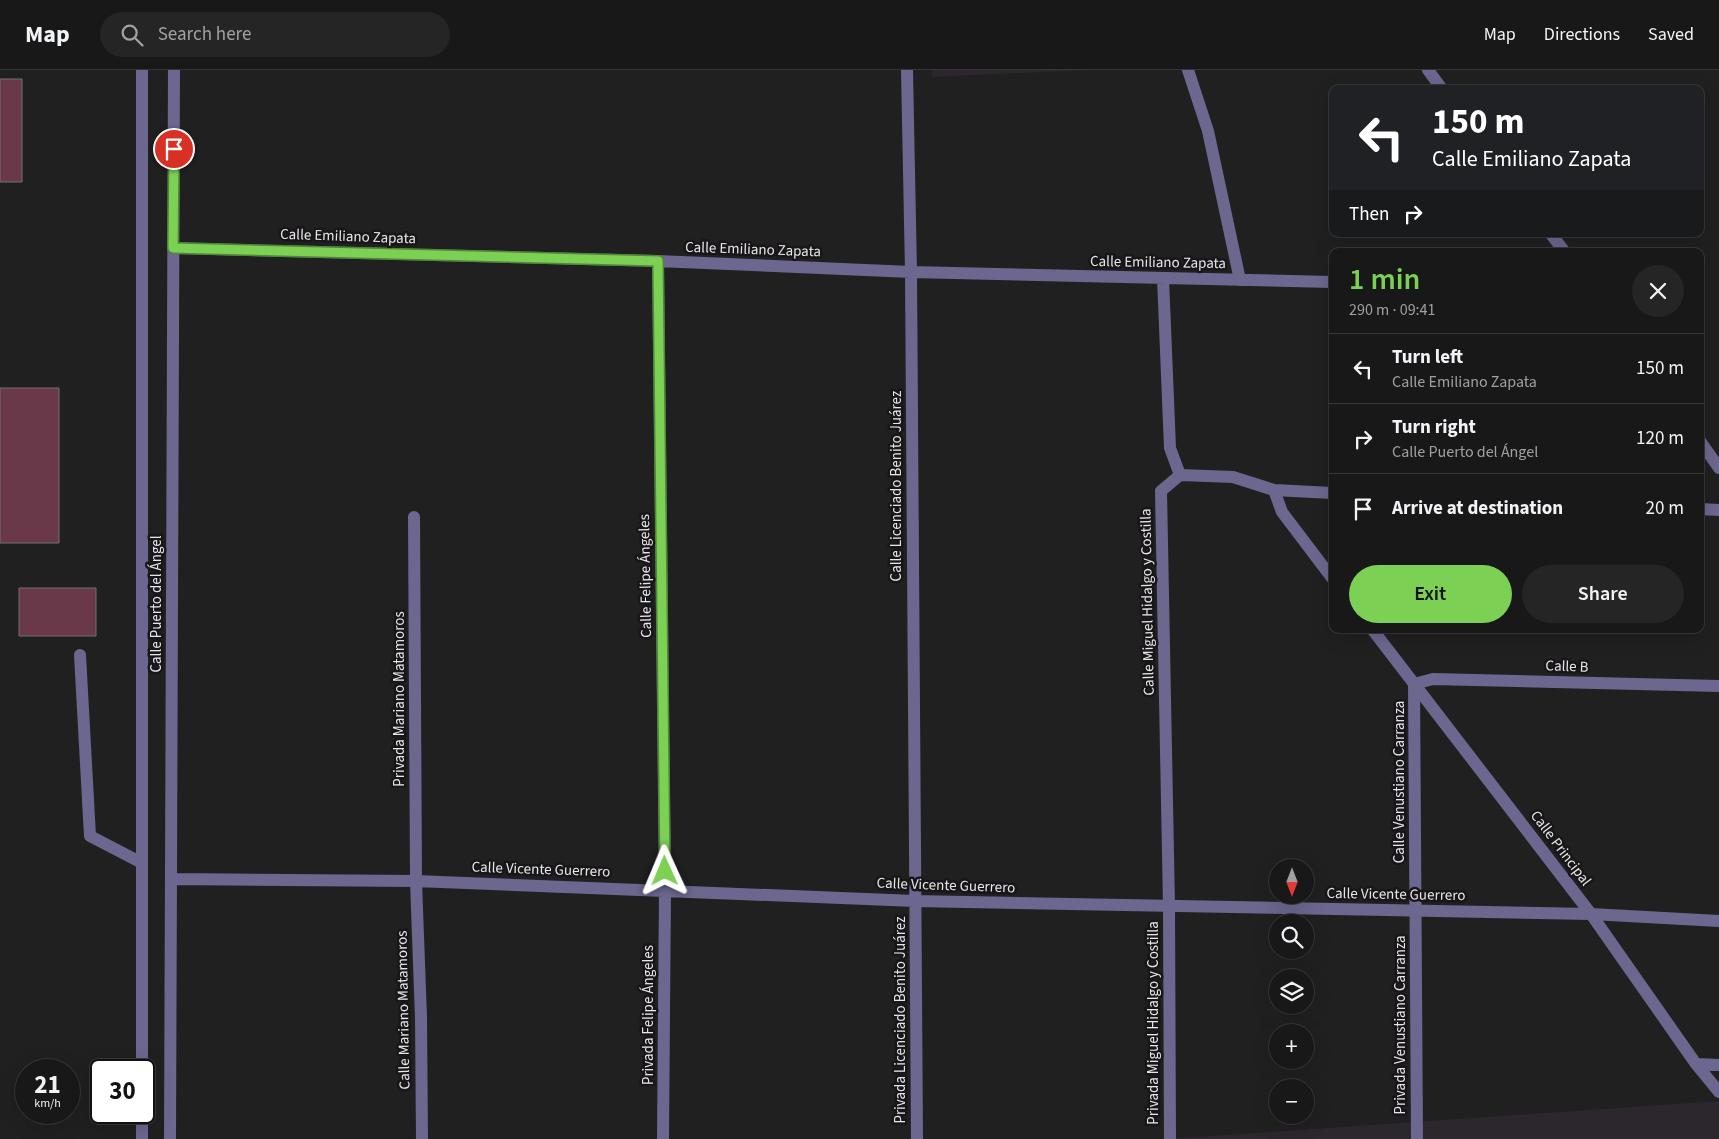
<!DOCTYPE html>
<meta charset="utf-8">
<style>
:root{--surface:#191819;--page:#262526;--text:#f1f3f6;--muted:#9fa0a2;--line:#373738;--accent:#7cd155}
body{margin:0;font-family:"Source Sans 3",sans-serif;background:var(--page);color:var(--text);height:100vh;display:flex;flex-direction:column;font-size:19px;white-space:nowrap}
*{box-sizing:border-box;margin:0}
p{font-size:16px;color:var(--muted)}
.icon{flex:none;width:28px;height:28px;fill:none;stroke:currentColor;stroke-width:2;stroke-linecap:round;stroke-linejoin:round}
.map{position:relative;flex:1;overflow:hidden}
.drawer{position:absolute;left:1329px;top:178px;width:375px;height:385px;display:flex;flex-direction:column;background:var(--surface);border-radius:10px;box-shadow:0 5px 20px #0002,0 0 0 1px var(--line)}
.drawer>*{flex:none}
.top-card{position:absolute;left:1329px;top:15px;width:375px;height:152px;border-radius:10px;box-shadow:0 5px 20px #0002,0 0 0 1px var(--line);background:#202124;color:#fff;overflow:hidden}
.needle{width:32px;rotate:180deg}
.fabs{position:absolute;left:1269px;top:789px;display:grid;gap:10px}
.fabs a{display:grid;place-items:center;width:45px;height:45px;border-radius:50%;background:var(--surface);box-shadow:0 5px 20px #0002,0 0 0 1px var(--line);font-size:25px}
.speed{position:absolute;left:15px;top:989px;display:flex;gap:10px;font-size:25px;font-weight:700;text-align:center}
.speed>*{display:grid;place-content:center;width:65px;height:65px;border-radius:50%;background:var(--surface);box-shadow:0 5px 20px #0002,0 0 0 1px var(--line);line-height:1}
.speed small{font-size:12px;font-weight:400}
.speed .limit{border:2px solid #111;border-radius:8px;background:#fff;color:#111}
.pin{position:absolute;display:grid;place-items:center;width:42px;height:42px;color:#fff;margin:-21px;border:2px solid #fff;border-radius:50%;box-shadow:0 1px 5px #0007}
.me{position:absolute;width:55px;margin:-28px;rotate:359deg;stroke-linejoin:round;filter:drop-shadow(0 0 4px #0008)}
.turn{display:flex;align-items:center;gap:18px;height:105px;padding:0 20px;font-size:22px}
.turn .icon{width:65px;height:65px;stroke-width:2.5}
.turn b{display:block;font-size:35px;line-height:42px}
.then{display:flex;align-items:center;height:48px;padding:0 20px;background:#0003;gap:10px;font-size:19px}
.round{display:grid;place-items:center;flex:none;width:52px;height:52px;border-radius:26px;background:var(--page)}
.overview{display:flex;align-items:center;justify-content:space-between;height:85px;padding:0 20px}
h1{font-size:30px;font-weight:600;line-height:38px;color:var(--accent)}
.action{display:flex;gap:10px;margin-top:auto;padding:10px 20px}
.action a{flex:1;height:58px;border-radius:30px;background:var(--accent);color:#111;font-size:20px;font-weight:600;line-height:58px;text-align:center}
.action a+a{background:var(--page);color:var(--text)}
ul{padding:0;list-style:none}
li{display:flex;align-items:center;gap:15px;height:70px;padding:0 20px;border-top:1px solid var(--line)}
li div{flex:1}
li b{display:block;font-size:19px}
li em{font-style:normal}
header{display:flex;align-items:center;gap:30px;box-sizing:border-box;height:70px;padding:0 25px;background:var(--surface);border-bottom:1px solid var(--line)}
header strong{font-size:24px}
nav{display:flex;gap:28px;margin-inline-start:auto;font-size:18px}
.search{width:350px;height:45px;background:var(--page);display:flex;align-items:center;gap:12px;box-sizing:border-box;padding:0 18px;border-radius:28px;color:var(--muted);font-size:19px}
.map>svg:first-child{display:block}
.built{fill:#2c262d}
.building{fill:#69394a;stroke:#726f70}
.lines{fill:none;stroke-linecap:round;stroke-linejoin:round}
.minor{stroke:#6b678e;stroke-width:12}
.route-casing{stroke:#518837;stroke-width:12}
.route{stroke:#7cd155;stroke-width:9}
.labels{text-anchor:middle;stroke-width:5;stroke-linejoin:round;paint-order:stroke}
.street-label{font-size:15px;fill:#e7e6e7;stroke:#181618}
</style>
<header>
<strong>Map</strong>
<div class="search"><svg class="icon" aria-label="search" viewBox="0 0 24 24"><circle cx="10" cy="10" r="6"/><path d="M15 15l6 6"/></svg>Search here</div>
<nav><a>Map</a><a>Directions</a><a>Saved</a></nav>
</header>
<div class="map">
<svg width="1719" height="1069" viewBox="0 0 1719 1069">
<rect width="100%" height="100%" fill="#212021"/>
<path class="built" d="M932 0H1085L932 7Z
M1719 1031V1069H1168Z"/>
<path class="building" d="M0 9H22V112H0Z
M0 318H59V473H0Z
M19 518H96V566H19Z"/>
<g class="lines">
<path class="minor" d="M142 0V1000
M907 0 911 202 917 1069
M1188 0 1208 61 1240 210
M1428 0 1442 19
M1551 164 1564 181
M173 178 658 191 911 202 1332 212
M658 191 665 820 663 1069
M1163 208 1170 378 1180 405 1161 421 1169 836 1170 1069
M1700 371 1719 398
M1180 405 1233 407 1274 420 1332 423
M1274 420 1282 442 1332 508
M1700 439 1719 440
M414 447 416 811 421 948 422 1069
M1372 559 1591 844 1696 994 1719 1022
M80 585 90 766 142 793
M172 809 416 811 915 831 1591 844 1719 851
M1696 994 1719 995
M142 1042V1069
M170 1069 174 0
M1417 1069 1414 614 1433 609 1719 616"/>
</g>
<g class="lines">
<defs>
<path id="route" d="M174 79 173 178 658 191 665 801"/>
</defs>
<use href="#route" class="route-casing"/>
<use href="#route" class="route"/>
</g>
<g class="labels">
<g class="street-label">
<text transform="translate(348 166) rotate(2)" y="5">Calle Emiliano Zapata</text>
<text transform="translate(753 179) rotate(2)" y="5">Calle Emiliano Zapata</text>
<text transform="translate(1158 192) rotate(1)" y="5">Calle Emiliano Zapata</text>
<text transform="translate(896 416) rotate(-90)" y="5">Calle Licenciado Benito Juárez</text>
<text transform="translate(645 506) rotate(-91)" y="5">Calle Felipe Ángeles</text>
<text transform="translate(1147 532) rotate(-91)" y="5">Calle Miguel Hidalgo y Costilla</text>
<text transform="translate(156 534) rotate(-90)" y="5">Calle Puerto del Ángel</text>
<text transform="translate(1567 596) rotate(2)" y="5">Calle B</text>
<text transform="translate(399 629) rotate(-90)" y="5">Privada Mariano Matamoros</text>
<text transform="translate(1399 712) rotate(-90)" y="5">Calle Venustiano Carranza</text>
<text transform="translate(1561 778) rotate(53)" y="5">Calle Principal</text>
<text transform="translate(541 799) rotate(2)" y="5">Calle Vicente Guerrero</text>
<text transform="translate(946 815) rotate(2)" y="5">Calle Vicente Guerrero</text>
<text transform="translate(1396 824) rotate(1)" y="5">Calle Vicente Guerrero</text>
<text transform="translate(403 940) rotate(-91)" y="5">Calle Mariano Matamoros</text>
<text transform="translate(648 945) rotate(-90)" y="5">Privada Felipe Ángeles</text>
<text transform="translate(900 950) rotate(-90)" y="5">Privada Licenciado Benito Juárez</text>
<text transform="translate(1153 953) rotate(-90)" y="5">Privada Miguel Hidalgo y Costilla</text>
<text transform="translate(1400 955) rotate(-90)" y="5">Privada Venustiano Carranza</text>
</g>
</g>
</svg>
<div class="fabs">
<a><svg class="needle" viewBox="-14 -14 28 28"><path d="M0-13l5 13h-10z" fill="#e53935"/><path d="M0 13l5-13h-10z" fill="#9fa0a2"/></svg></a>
<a><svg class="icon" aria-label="search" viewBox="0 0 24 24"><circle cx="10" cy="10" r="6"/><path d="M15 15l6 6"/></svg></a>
<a><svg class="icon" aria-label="layers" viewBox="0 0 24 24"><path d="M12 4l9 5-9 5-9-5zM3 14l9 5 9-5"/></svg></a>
<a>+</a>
<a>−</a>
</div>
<div class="speed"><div>21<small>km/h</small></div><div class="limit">30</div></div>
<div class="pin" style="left:174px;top:79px;background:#d93025"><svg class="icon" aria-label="arrive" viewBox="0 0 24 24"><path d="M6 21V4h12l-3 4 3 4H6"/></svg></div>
<svg class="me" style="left:665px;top:801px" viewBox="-20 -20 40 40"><path d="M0-17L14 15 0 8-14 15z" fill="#7cd155" stroke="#fff" stroke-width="4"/></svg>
<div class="top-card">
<div class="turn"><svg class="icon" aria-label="left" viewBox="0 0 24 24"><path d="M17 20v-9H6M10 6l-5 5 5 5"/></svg><div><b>150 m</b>Calle Emiliano Zapata</div></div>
<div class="then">Then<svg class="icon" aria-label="right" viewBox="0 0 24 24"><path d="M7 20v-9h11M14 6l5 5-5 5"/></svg></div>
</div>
<section class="drawer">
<div class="overview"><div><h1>1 min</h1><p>290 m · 09:41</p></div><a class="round"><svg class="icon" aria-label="close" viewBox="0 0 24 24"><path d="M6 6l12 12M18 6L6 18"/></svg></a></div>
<ul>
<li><svg class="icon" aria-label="left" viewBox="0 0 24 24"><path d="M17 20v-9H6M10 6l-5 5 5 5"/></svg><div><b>Turn left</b><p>Calle Emiliano Zapata</p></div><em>150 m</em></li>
<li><svg class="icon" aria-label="right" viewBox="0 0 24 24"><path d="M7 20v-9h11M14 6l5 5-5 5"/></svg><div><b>Turn right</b><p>Calle Puerto del Ángel</p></div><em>120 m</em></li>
<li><svg class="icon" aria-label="arrive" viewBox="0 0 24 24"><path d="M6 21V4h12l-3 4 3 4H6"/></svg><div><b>Arrive at destination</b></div><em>20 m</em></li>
</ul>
<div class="action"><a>Exit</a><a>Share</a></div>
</section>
</div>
